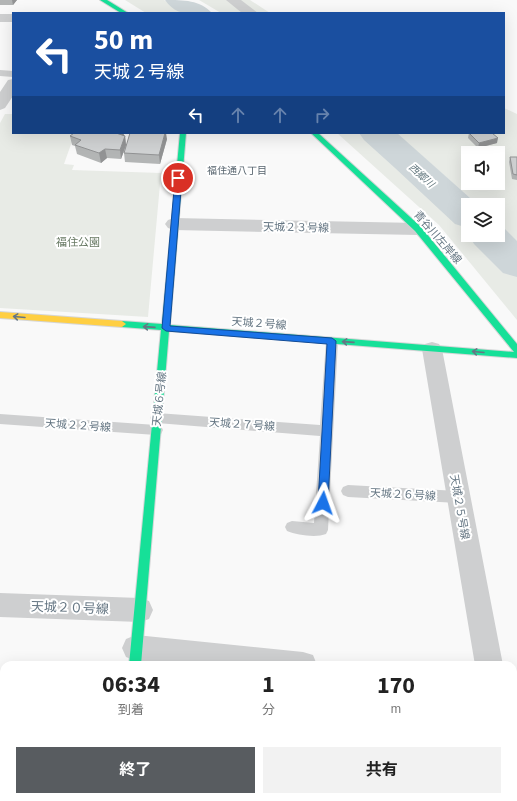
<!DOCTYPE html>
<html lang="ja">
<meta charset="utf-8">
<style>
:root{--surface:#fff;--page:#f2f2f2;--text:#222;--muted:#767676;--accent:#585c60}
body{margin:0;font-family:"Source Sans 3","Noto Sans JP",sans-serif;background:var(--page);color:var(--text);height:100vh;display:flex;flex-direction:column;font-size:15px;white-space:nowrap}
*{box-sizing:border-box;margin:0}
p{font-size:13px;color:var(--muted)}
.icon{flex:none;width:22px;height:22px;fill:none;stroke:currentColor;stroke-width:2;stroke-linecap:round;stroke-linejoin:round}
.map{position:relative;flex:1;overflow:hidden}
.side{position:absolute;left:0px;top:661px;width:517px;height:140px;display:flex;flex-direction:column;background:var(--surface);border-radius:12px 12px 0 0;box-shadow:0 4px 16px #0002}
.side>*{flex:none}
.guide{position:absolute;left:12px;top:12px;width:493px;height:122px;border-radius:0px;box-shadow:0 4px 16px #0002;background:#1a4fa0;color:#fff;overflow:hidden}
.tools{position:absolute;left:461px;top:146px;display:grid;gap:8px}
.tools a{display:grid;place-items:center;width:44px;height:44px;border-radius:0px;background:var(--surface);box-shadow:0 4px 16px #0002;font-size:20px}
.pin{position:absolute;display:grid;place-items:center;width:34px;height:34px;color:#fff;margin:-17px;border:2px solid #fff;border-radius:50%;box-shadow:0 1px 4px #0007}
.me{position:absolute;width:44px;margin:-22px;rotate:4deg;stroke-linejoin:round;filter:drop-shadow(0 0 3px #0008)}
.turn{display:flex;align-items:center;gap:14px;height:84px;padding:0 16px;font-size:18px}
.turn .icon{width:52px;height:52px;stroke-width:2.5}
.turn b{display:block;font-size:28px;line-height:34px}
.lanes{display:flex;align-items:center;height:38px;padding:0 16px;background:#0003;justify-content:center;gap:20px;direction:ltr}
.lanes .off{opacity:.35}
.eta{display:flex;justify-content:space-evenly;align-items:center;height:68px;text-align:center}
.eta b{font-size:24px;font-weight:700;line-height:28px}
.primary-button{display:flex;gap:8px;margin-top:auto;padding:8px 16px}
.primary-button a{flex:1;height:46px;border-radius:0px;background:var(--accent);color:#fff;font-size:16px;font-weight:700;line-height:46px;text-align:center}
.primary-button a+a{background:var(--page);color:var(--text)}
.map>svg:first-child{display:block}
.green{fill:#e8ebe6;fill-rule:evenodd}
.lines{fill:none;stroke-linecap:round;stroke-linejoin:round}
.river{fill:#ced6d9;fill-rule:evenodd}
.fast-casing{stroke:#d5d6d7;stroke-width:2}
.slow-casing{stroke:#d5d6d7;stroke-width:2}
.lane{fill:#cecfd0;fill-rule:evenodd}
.street{fill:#cecfd0;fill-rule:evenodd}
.fast{fill:#16e098;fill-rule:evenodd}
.slow{fill:#ffcf43;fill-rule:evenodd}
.wall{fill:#b3b5b5}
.shaded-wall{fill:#929394}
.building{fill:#d0d2d3;stroke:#929394}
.oneway{stroke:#657683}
.route{fill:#1a73e8;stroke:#114b97}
.labels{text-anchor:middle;stroke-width:4;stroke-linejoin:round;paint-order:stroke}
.far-neighbourhood-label{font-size:10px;fill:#57646e;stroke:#fff}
.far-water-label{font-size:10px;font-style:italic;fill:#60757c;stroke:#fff}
.street-label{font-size:11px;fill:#657683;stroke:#fff}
.park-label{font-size:11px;fill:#687a64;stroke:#fff}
.near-street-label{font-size:13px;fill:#657683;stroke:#fff}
</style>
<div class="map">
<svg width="517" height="801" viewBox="0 0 517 801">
<rect width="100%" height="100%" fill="#f9f9f9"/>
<path class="green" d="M125 0H164L187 13H146Z
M199 0H250L270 13H221Z
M504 108 517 114V245L498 225V205H478L396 133H504ZM468 153H498V183H468Z
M5 114H13V133H75L64 164 74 165 72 170 161 173 148 317 0 308V123Z
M337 133H368L468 224V235H479L517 274V320L439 225Z"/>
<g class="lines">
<path class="river" d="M165 0C184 0 200 0 212 13 192 13 178 18 165 0Z
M359 133H397L478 205H468V228L455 224 395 168 364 140Z
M498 225 502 226 517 241V277L503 273 474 244 469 235H498Z"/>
<defs>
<path id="fast" d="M100 0H107L128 13H121Z
M180 133H186L170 325 514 352 415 231 311 133H318L421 227 517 344V358L169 331 141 665H129L161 330 122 327 118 324 122 321 162 324Z
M517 776V788L513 789V777Z
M466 797H487L486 801H465Z"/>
<path id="slow" d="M0 312 122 321 126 324 122 327 0 318Z"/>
</defs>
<use href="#fast" class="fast-casing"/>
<use href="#slow" class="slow-casing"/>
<path class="lane" d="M0 70 13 71V77L0 76Z
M332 337 336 338 338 341 328 530 326 534C316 538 297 535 287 531L285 527 287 523 292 521 314 523 320 436 157 423 152 422 150 418 152 414 157 413 320 425 326 341 328 338Z
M0 414 156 425 161 426 163 430 161 434 156 435 0 424Z
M348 485 458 491 463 493 465 497 463 501 458 503 348 497 343 495 341 491 343 487Z"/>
<path class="street" d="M226 0H241L258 13H242Z
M0 14H13V22H0Z
M13 79V96L5 108 0 110V92L8 80Z
M174 218 418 223 424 225 427 229 424 233 418 235 174 230 168 228 165 224 168 220Z
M432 342 439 344 442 349 503 665H475L422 349 425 344Z
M0 593 140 598 149 601 153 610 149 619 140 622 0 617Z
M136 635 303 652 313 655 317 665H174L136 661 126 657 122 648 126 639Z
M513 674H517V702H513Z
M513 763 517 764V801H501V797H513Z
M106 797H136V801H104Z"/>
<use href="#fast" class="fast"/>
<use href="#slow" class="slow"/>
</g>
<path class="wall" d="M0 0H17L13 5H0Z
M74 133H123L124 135H123L125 136 126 145 167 139 160 164 125 162 124 153 126 146 121 159 107 158 101 163 77 154 75 146 72 145 70 136Z
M469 133 497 143 478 148 468 138Z
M510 157H517V180L512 179 509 162Z"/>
<path class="shaded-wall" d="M12 0H17L13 5Z
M113 133H123L124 135 115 142Z
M165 133H166L167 139 160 164 159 155Z
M125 136 126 145 121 159 120 150Z
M498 138 497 143 478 148 479 143Z
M105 149 107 158 101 163 99 153Z"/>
<path class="building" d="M74 133H116L125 136 120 150 105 149 99 153 75 145 81 140 70 136Z
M130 133H165L159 155 124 153Z
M469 133H492L498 138 479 143Z
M510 157H517V175L513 174Z"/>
<defs><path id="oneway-shaft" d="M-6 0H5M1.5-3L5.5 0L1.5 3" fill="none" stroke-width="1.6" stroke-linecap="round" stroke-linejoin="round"/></defs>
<g class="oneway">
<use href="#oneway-shaft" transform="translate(19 317) rotate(-175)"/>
<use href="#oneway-shaft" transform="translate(149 327) rotate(-176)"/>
<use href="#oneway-shaft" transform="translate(348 342) rotate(-176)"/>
<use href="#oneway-shaft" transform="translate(478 352) rotate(-175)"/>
</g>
<path class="route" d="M178 176 182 178 170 326 332 338 336 341 328 503 326 506 323 507 319 506 318 503 327 344 166 331 162 328 175 178Z"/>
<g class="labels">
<g class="far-neighbourhood-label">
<text x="237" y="174">福住通八丁目</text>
</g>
<g class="far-water-label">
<text transform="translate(422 175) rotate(42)" y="4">西郷川</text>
</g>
<g class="street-label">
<text transform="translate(296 227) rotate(1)" y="4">天城２３号線</text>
<text transform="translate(438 237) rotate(49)" y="4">青谷川左岸線</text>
<text transform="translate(259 323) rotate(4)" y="4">天城２号線</text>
<text transform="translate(159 399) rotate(-84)" y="4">天城６号線</text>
<text transform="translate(242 424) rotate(4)" y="4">天城２７号線</text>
<text transform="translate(78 425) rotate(4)" y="4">天城２２号線</text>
<text transform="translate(403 494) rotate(3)" y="4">天城２６号線</text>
<text transform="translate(460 507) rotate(80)" y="4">天城２５号線</text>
</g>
<g class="park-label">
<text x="78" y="246">福住公園</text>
</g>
<g class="near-street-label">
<text transform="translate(70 607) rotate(2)" y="5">天城２０号線</text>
</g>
</g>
</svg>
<div class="tools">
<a><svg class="icon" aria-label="sound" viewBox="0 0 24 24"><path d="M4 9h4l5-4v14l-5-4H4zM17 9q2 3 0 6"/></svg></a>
<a><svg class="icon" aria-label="layers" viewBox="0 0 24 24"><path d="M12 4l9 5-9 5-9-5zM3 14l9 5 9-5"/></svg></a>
</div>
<div class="pin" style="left:178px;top:178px;background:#d93025"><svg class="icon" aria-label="arrive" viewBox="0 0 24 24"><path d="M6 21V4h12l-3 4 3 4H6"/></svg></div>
<svg class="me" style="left:323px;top:503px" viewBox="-20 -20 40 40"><path d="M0-17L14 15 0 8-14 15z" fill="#1a73e8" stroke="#fff" stroke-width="4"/></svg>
<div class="guide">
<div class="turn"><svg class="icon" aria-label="left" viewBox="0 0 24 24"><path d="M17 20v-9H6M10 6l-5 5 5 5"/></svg><div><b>50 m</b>天城２号線</div></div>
<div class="lanes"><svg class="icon" aria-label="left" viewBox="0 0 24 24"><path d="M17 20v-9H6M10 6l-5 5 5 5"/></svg><svg class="icon off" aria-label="ahead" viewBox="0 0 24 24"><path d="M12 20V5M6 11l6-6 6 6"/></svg><svg class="icon off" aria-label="ahead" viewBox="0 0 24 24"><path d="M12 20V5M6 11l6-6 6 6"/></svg><svg class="icon off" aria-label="right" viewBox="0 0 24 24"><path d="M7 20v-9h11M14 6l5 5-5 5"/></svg></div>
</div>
<section class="side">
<div class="eta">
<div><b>06:34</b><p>到着</p></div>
<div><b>1</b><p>分</p></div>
<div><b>170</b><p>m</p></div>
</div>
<div class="primary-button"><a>終了</a><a>共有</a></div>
</section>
</div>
